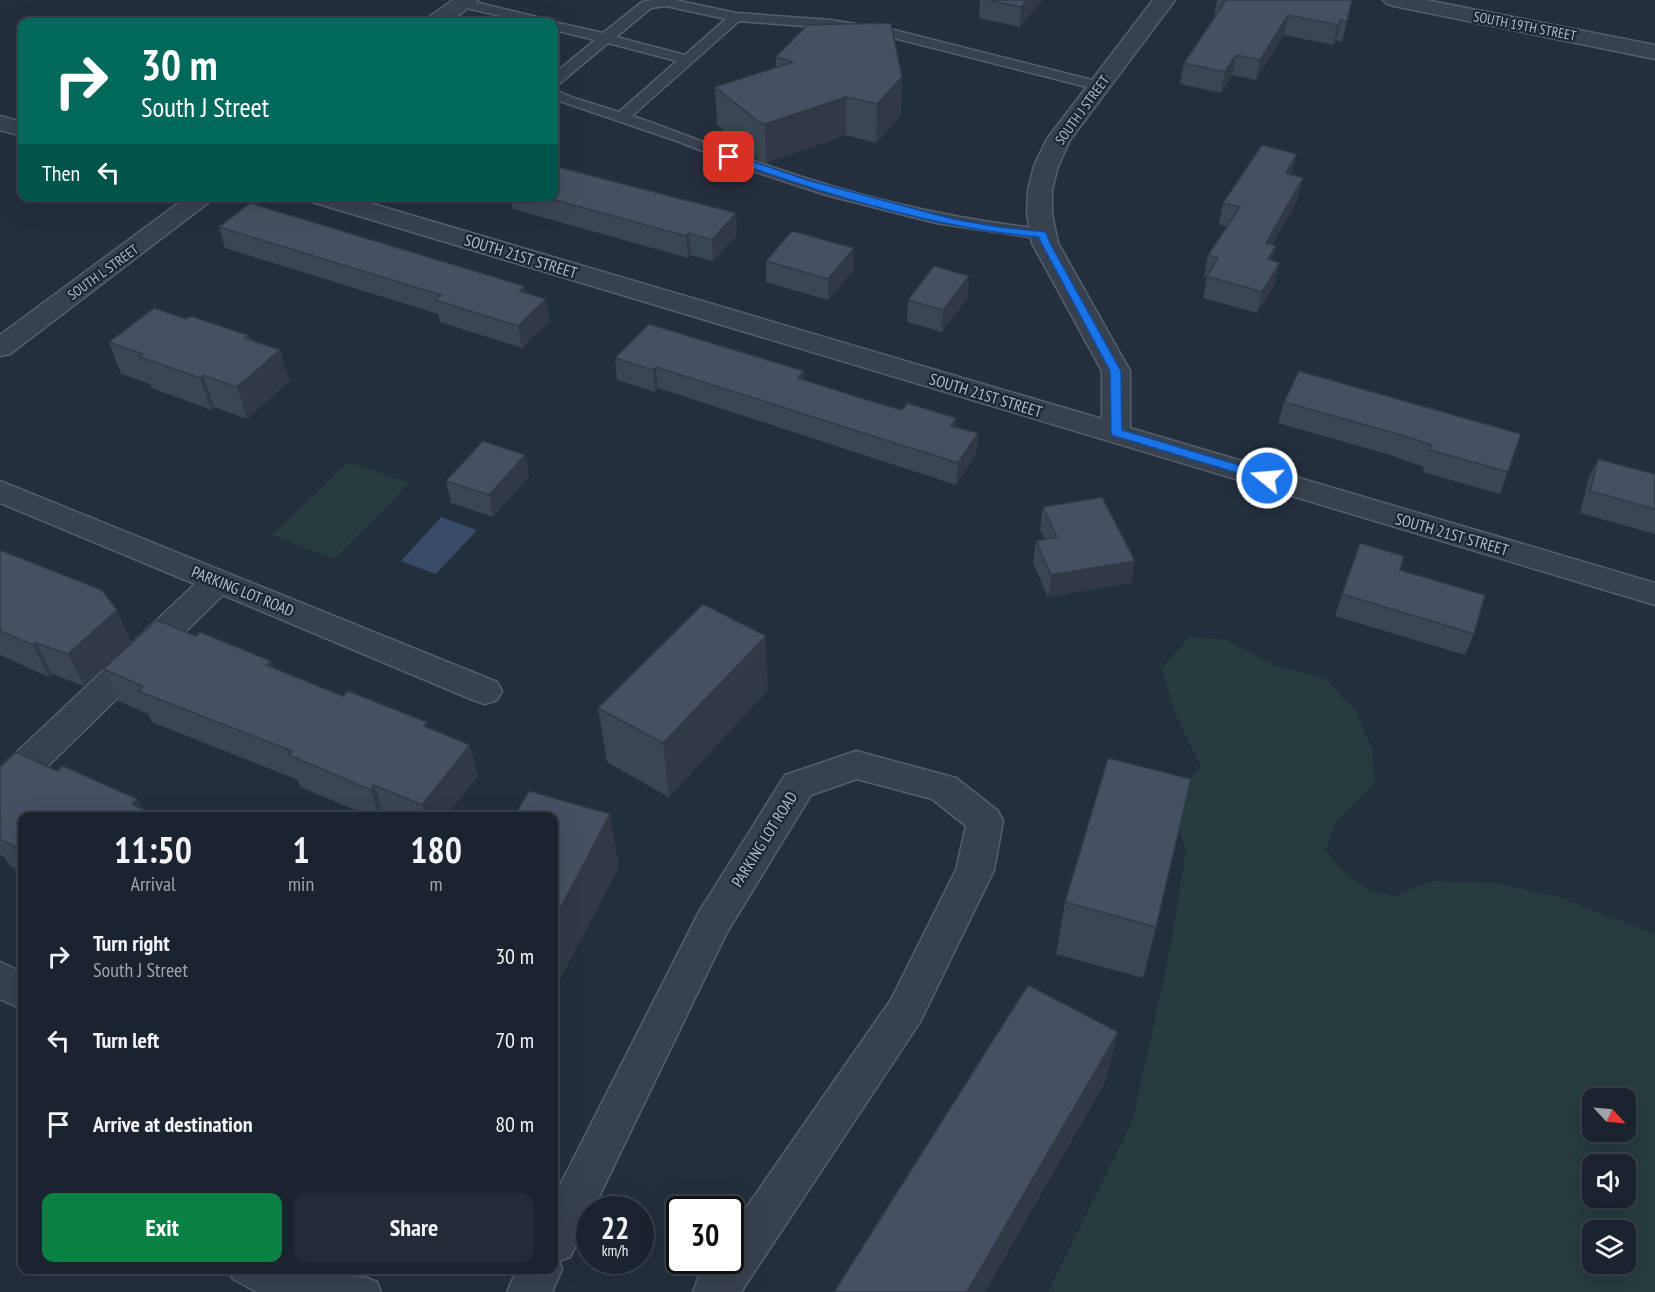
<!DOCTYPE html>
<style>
:root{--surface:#1b232e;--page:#242b36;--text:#f1f3f6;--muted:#a0a4aa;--line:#39404a;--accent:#0b8043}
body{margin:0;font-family:"PT Sans Narrow",sans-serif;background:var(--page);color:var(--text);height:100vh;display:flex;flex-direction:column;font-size:22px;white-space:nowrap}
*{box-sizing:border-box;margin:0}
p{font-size:20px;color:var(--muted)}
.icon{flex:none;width:33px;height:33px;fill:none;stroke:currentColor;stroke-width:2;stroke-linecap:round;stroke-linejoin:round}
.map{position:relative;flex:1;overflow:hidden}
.drawer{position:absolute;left:18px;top:812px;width:540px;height:462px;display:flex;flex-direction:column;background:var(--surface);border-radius:12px;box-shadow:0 6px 24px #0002,0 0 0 2px var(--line)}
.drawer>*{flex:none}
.banner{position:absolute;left:18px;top:18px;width:540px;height:183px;border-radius:12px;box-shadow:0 6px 24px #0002,0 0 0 2px var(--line);background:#00695c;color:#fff;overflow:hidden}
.needle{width:39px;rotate:116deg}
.buttons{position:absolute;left:1582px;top:1088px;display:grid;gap:12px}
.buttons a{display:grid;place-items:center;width:54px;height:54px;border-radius:12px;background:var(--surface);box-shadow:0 6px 24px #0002,0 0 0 2px var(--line);font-size:30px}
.speed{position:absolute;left:576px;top:1196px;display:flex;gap:12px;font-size:30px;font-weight:700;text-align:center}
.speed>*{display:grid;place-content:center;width:78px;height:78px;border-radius:50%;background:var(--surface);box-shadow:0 6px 24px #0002,0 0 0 2px var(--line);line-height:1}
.speed small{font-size:15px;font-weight:400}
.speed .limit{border:3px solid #111;border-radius:9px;background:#fff;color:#111}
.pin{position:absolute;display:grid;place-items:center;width:51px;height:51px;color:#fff;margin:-26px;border-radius:12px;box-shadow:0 3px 9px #0006}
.me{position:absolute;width:66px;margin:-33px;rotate:287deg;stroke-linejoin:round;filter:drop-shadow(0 0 4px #0008)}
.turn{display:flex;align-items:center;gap:21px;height:126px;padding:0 24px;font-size:27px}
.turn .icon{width:78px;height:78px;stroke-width:2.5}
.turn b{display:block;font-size:42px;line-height:51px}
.then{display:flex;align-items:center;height:57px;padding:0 24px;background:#0003;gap:12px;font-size:22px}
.eta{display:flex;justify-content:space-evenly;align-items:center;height:102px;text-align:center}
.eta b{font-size:36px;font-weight:800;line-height:42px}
.action{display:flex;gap:12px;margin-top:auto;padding:12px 24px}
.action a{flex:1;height:69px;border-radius:12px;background:var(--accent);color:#fff;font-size:24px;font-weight:800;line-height:69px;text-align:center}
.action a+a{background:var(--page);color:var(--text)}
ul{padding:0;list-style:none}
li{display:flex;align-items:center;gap:18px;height:84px;padding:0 24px}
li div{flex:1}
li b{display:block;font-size:22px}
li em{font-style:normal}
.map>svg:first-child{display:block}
.green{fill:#263c3f;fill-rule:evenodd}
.water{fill:#394c67}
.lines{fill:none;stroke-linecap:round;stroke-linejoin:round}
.service-casing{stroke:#565f6c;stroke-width:3}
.minor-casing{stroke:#565f6c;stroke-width:3}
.tertiary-casing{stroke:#565f6c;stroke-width:3}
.service{fill:#38414e;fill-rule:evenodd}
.minor{fill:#38414e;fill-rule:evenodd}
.tertiary{fill:#38414e;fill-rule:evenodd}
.wall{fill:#3b4654}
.shaded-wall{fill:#303945}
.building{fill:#455162;stroke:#303945;stroke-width:1.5}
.route{fill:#1a73e8;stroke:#114b97;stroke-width:1.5}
.labels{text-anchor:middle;stroke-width:4.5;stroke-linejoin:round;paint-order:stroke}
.far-street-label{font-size:14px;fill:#b4bcc9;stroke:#1d2633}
.street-label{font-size:16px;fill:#b4bcc9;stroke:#1d2633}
</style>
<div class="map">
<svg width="1655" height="1292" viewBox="0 0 1655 1292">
<rect width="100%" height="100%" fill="#242f3e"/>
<path class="green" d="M348 462 409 483 335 559 272 535Z
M1190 637 1226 640 1276 666 1326 679 1355 710 1372 747 1375 783 1336 822 1325 850 1345 873 1368 890 1394 896 1434 881 1497 883 1558 897 1655 934V1292H1048L1133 1119 1171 945 1186 850 1170 797 1201 767 1174 710 1162 668ZM1593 1098H1626V1131H1593ZM1593 1164H1626V1197H1593ZM1593 1230H1626V1263H1593Z"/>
<path class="water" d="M441 517 477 530 436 574 401 561Z"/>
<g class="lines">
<defs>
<path id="service" d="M458 0H467L541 18 548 22H526L458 6 456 3Z
M653 0H675L736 13 830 20 894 30 1104 83 1106 86 1099 90 894 38 830 28 739 21 632 116C678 131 723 151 769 166 858 197 949 219 1043 229L1051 234 1043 239 936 223 826 195 759 173 677 141 554 99V89L571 97 619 112 677 61 608 43 559 84 554 85V74L595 40 554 30V22H552H554L603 33 642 2ZM666 6 726 19 685 55 616 37 651 8Z
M229 1269H290L367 1278 377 1282 381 1292H257L233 1279Z"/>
<path id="minor" d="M1153 0H1175L1070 140 1058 166 1052 190V214L1058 243 1130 371V428L1655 583V605L309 201 306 196H346L1102 419V371L1032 243 1027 214 1028 190 1034 166 1047 139Z
M1383 0H1426L1655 45V59L1394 6 1387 4Z
M0 116 22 122V136L0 130Z
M0 481 497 682 502 691 497 700 485 704 473 700 223 595 13 800 0 804V768L195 584 0 503Z
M856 751 956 778 998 811 1003 821 994 870 920 1022 741 1292H693L699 1276 710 1260H730V1231L892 998 956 870 966 826 932 799 857 779 811 795 726 934 593 1209H590V1216L570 1257 559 1261 562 1269 552 1292H507L517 1269H554V1197L699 912 785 775Z
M0 962 22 972V1009L0 999Z"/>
<path id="tertiary" d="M453 0H478L450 22H427L429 17Z
M188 196H217L10 354 0 356V335Z"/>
</defs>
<use href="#service" class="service-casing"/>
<use href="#minor" class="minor-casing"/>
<use href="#tertiary" class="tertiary-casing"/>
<use href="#service" class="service"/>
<use href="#minor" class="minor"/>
<use href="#tertiary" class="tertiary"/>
</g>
<path class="wall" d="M980 0H1042L1020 27 979 18Z
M1217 0H1352L1342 42 1336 40 1333 45 1284 35 1256 80 1232 75 1221 93 1180 84 1184 63 1215 17H1214Z
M776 57 902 77 901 115 876 143 846 135 766 163 760 161 717 125 715 87 776 67Z
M1292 175 1298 199 1272 245 1273 261 1275 284 1257 313 1203 298 1207 277H1204L1208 255 1227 227 1219 224 1223 203Z
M511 196H554L737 235 713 261 691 255 688 258 513 209Z
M219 227 525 293 550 321 522 348 440 322 438 314 225 248Z
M766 261 854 270 828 300 766 282Z
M968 297 942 332 907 322 908 300Z
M186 319 248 335 250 339 290 381 247 419 214 407 211 410 152 388 150 384 121 374 109 342Z
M615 358 804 371V380L874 402 978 433 976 455 956 485 658 388 655 392 617 380Z
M1299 371 1508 472 1500 494 1423 472 1424 467 1387 454 1278 423 1284 402Z
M525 455 529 477 493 517 451 503 446 481Z
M1598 459 1655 474V534L1580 513 1588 480Z
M1043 507 1135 561 1131 583 1048 597 1033 563 1036 541 1045 540 1040 529Z
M0 550 131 641 84 686 52 674 49 677 0 655Z
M1400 570 1474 634 1465 655 1335 616 1342 594Z
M196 636 271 661 273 668 470 745 478 776 446 816H370L300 787 298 780 152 722 148 714 118 701 103 669Z
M768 690 669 797 607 762 598 708Z
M0 767 22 816V872L10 866 4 857 0 855Z
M1065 902 1156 927 1143 978 1056 954Z"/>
<path class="shaded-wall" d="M1027 0H1042L1020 27 1021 7Z
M1288 15 1284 35 1256 80 1260 60Z
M1341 20 1336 40 1333 45 1338 25Z
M1236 55 1232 75 1221 93 1225 72Z
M902 77 901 115 876 143 877 104Z
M846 97V135L766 163 765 124Z
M1297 154 1292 175 1286 173Z
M1303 178 1298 199 1261 265 1266 243Z
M736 213 737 235 713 261 712 240Z
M689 233 691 255 688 258 686 236Z
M1276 246 1271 267 1268 259Z
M854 248V270L828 300V279Z
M1280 263 1275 284 1257 313 1262 292Z
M969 276 968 297 942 332 943 310Z
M524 286 528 308 520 291Z
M546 299 550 321 522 348 518 326Z
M280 350 290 381 247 419 237 387Z
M656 367 658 388 655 392 653 370Z
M804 371V392L798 378Z
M203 375 214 407 211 410 200 378Z
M956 418 955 440 951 426Z
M978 433 976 455 956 485 958 463Z
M525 455 529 477 493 517 489 495Z
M1135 561 1131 583 1048 597 1051 575Z
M117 610 131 641 84 686 68 654Z
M766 636 768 690 669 797 663 743Z
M36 643 52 674 49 677 33 645Z
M271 661 282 692 266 665Z
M470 745 478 776 446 816H425L422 805Z
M374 785 384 816H379L371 790Z
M137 799 146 816 132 804Z
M610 814 619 867 554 992V920Z
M1118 1032 1106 1081 985 1292H967Z"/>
<path class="building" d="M988 0H1027L1021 7Z
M1226 0H1352L1347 22 1341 20 1338 25 1288 15 1260 60 1236 55 1225 72 1184 63Z
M891 23 902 77 877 104 846 97 765 124 759 122 715 87 793 62 776 57 807 25Z
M1262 145 1297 154 1286 173 1303 178 1266 243 1276 246 1268 259 1280 263 1262 292 1207 276 1218 258 1208 255 1240 207 1223 203Z
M554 166 736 213 712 240 689 233 686 236 540 196H554Z
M250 203 524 286 520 291 546 299 518 326 435 300 441 295 219 227Z
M792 231 854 248 828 279 766 261Z
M934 266 969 276 943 310 908 300Z
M154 308 186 319 191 316 248 335 245 338 280 350 237 387 203 375 200 378 140 357 143 354 109 342Z
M649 324 804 371 798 378 874 402 902 410 907 403 956 418 951 426 978 433 958 463 656 367 653 370 615 358Z
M1299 371 1521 434 1508 472 1430 450 1432 445 1394 433 1284 402Z
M483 441 525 455 489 495 446 481Z
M1598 459 1655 474V509L1590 491Z
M1102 497 1135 561 1051 575 1036 541 1057 537 1043 507Z
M1360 543 1404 556 1400 570 1485 595 1474 634 1342 594Z
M0 550 102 590 117 610 68 654 36 643 33 645 0 631Z
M703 604 766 636 663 743 598 708Z
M157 620 196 636 200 632 271 661 266 665 343 696 348 691 427 722 424 726 470 745 422 805 374 785 371 790 289 755 292 751 138 691 143 686 103 669Z
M16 752 57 771 63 766 137 799 132 804 158 816H22V850L0 839V767Z
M1108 758 1191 779 1156 927 1065 902Z
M529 791 610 814 554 920V816H514Z
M1028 985 1118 1032 967 1292H834Z"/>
<path class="route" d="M726 155H733L807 180 953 219 999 227 1046 232 1050 243 1121 371 1122 430 1272 475 1274 478 1267 482 1111 435 1110 371 1038 237C933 228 825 194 726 159Z"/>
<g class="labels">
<g class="far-street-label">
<text transform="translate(1525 26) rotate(11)" y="5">SOUTH 19TH STREET</text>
<text transform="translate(1082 110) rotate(-54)" y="5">SOUTH J STREET</text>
<text transform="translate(103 272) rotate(-36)" y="5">SOUTH L STREET</text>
</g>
<g class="street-label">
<text transform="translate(521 256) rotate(17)" y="6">SOUTH 21ST STREET</text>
<text transform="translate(986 395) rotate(17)" y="6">SOUTH 21ST STREET</text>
<text transform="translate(1452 534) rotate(16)" y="6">SOUTH 21ST STREET</text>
<text transform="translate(243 591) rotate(22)" y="6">PARKING LOT ROAD</text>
<text transform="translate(764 839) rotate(-58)" y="6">PARKING LOT ROAD</text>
</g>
</g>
</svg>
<div class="buttons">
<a><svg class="needle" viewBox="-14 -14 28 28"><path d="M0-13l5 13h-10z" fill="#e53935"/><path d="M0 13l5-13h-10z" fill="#a0a4aa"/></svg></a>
<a><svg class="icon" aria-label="sound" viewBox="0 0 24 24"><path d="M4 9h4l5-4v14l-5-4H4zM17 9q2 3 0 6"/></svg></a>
<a><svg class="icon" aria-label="layers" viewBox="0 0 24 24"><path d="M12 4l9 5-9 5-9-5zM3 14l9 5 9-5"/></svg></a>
</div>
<div class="speed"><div>22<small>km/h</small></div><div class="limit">30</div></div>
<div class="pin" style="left:729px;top:157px;background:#d93025"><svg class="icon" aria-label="arrive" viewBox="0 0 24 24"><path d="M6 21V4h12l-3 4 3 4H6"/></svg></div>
<svg class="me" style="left:1267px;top:478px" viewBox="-20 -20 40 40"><circle r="17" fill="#1a73e8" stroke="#fff" stroke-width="3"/><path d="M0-11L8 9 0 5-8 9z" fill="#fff"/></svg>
<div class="banner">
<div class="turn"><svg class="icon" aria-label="right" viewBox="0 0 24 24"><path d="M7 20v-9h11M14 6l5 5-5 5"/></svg><div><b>30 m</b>South J Street</div></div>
<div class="then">Then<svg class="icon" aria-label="left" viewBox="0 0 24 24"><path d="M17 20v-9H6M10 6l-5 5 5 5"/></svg></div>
</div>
<section class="drawer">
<div class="eta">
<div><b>11:50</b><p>Arrival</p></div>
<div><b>1</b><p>min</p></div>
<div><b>180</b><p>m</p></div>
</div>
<ul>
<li><svg class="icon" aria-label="right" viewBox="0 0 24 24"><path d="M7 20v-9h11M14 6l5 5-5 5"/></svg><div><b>Turn right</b><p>South J Street</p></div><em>30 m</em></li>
<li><svg class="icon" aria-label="left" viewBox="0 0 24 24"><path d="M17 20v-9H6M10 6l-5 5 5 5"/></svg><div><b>Turn left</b></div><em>70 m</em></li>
<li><svg class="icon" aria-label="arrive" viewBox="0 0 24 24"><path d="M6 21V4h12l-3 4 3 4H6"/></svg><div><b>Arrive at destination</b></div><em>80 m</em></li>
</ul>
<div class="action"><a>Exit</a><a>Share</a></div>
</section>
</div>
